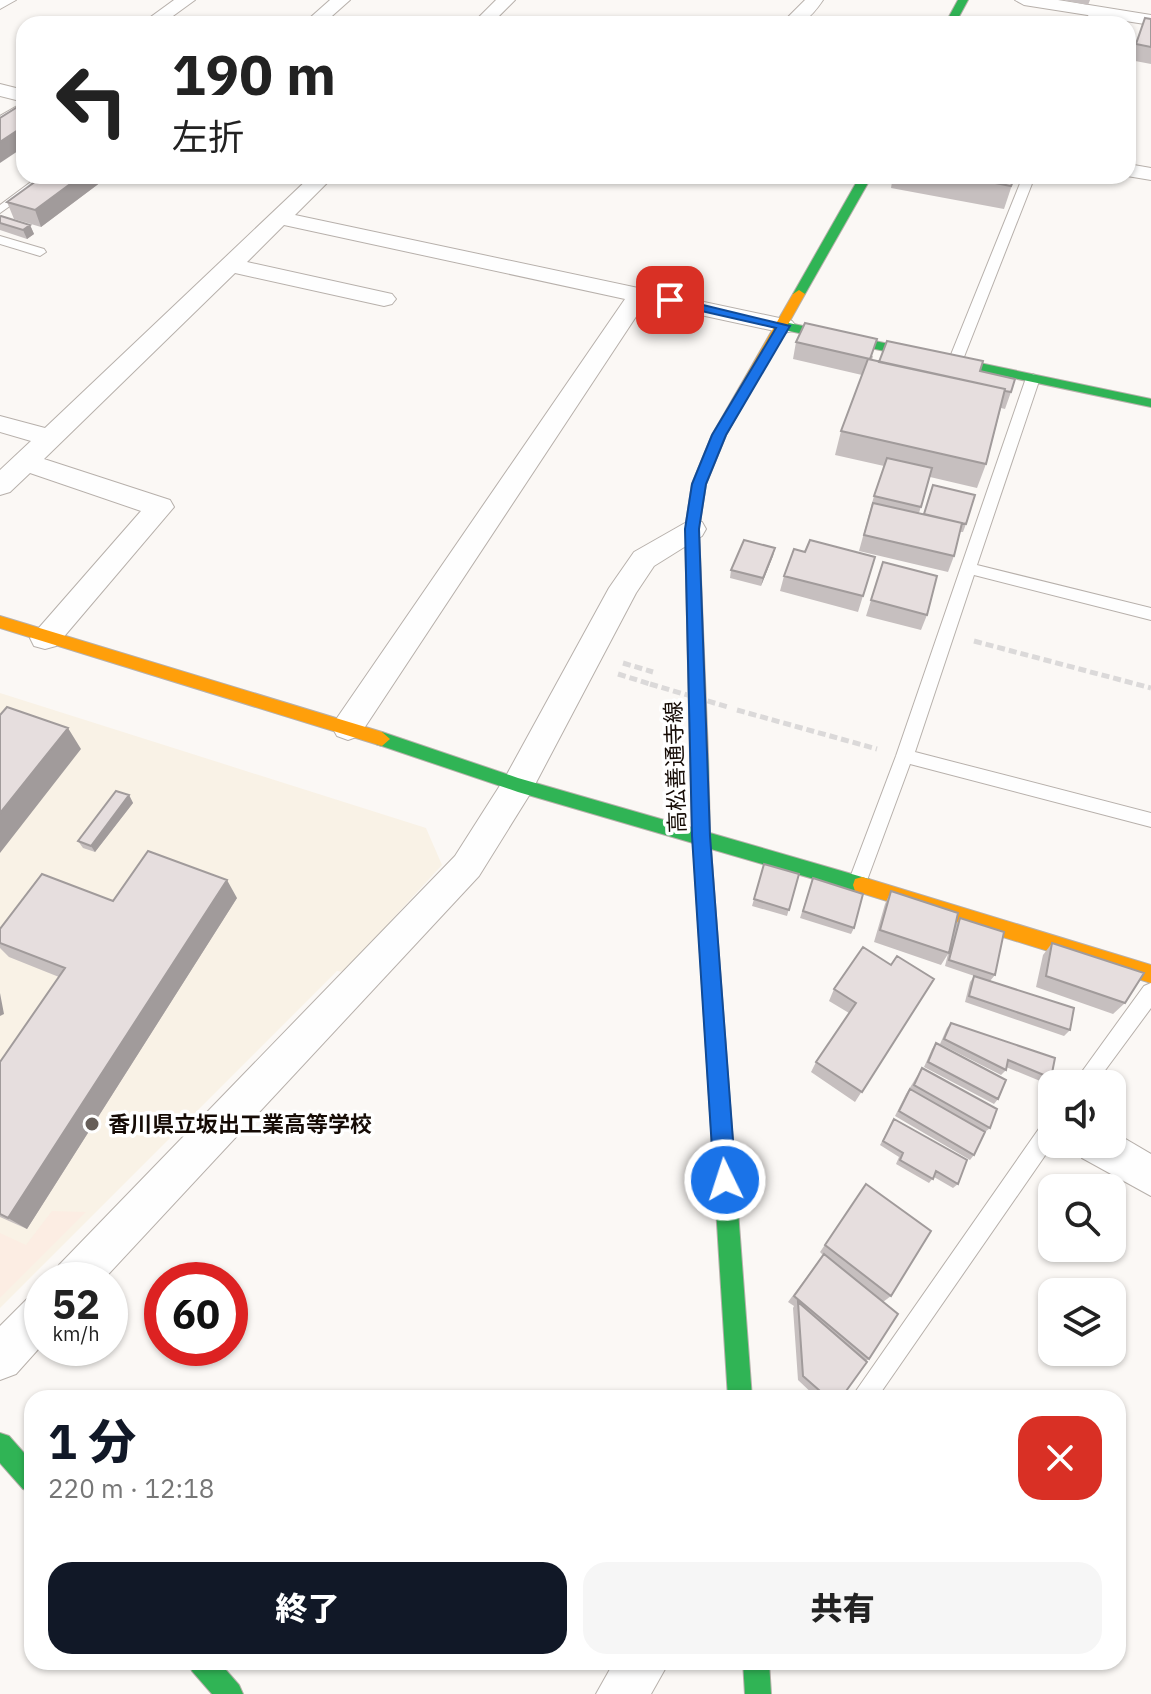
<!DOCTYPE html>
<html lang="ja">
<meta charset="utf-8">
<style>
:root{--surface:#fff;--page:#f6f6f6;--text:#222;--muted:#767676;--accent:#111827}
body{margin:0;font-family:"IBM Plex Sans","Noto Sans JP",sans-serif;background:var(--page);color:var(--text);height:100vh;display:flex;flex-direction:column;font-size:30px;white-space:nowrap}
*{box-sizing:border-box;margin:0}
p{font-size:26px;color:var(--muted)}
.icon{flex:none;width:44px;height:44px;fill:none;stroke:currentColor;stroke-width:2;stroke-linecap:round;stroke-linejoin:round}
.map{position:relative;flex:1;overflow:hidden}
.side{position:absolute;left:24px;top:1390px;width:1102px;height:280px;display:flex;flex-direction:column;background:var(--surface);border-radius:24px;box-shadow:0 2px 6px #0004}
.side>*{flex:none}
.banner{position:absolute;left:16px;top:16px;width:1120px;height:168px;border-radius:24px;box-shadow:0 2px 6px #0004;background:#fff;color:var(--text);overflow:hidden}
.controls{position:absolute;left:1038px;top:1070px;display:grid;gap:16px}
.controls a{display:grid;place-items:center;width:88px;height:88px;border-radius:16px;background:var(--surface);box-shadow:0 2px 6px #0004;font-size:40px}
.speed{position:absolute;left:24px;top:1262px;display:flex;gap:16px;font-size:40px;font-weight:700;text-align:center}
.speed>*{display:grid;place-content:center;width:104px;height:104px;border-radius:50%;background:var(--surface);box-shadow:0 2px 6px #0004;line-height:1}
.speed small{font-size:20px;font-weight:400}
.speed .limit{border:12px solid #d22;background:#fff;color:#111}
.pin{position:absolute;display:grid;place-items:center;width:68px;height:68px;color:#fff;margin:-34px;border-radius:16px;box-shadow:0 4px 12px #0006}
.me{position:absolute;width:88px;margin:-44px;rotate:356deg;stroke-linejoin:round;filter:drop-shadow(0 0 6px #0008)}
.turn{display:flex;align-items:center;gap:28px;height:168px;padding:0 24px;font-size:36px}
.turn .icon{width:104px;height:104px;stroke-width:2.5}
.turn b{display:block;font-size:56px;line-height:68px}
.round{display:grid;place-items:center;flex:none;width:84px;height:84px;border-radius:24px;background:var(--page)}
.head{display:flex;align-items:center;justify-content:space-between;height:136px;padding:0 24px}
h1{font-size:48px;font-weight:800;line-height:60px;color:var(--accent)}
.button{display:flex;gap:16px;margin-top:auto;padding:16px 24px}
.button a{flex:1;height:92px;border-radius:24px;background:var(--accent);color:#fff;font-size:32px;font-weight:800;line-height:92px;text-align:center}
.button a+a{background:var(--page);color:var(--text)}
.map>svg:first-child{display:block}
.education{fill:#f9f2e6}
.green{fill:#fcede3}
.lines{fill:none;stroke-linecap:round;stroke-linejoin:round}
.lane-casing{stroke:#b7b0ab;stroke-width:2}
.street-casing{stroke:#b7b0ab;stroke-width:2}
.fast-casing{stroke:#b7b0ab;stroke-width:2}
.slow-casing{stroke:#b7b0ab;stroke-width:2}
.path{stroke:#dbd9d9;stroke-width:5;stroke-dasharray:8 4;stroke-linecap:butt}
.lane{fill:#fefefe;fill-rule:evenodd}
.street{fill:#fefefe;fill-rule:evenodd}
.fast{fill:#30b455;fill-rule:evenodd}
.slow{fill:#ff9f0a;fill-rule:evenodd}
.path-bridge{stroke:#dbd9d9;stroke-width:5;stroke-dasharray:8 4;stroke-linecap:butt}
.wall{fill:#c6bfbf}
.shaded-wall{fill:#a19b9b}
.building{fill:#e6dede;stroke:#a19b9b;stroke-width:2}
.route{fill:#1a73e8;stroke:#114b97;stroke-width:2}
.poi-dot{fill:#665e59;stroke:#fff;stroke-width:3}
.labels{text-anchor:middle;stroke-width:7;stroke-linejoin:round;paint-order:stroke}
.street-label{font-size:22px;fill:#150b05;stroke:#fff}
.poi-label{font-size:22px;font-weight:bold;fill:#150b05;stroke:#fff;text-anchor:start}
</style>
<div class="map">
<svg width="1151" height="1694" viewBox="0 0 1151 1694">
<rect width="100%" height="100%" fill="#fbf8f5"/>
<path class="education" d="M0 693 426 828 442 865 344 972 337 971 0 1308Z"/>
<path class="green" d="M52 1211 86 1212 0 1298V1233L26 1245Z"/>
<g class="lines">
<defs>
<path id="lane" d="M1095 8 1100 11 1095 24H1085L1090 11Z
M24 102V110L0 124V116Z
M39 176H52L0 213V205Z
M1023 176H1035L962 362 960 365H950L948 362Z
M0 236 44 249 46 252 40 256 0 244Z
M1033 374 1040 378 977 565 1151 608V620L974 575 915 752 1151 813V827L910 764 866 883 863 889 857 891 851 889 848 883 896 756 1026 378Z
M1151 983V1008L1095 1084H1073L1144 986Z
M1052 1117 1053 1144 877 1398H851L1045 1120Z"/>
<path id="street" d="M0 0H16L0 9Z
M174 0H195L162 24H141Z
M330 0H350L323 24H303Z
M496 0H515L491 24H472Z
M805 0H823C810 19 804 24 781 24Z
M1015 0H1058L1151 15V25L1024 5Z
M0 84 24 90V102L0 96Z
M1128 164 1151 168V180L1127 176Z
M311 176H334L295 215 784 319 792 321 796 326 792 331 784 333 645 303 359 736 348 740 337 736 332 727 337 718 625 299 284 225 247 262 392 294 396 299 392 304 384 306 235 273 44 459 170 500 174 507 56 646 45 649 34 646 30 638 141 511 30 473 10 492 0 495V470L31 441 0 432V416L45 428Z
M692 519 702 522 706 529 702 536 654 566 636 593 530 794 479 876 103 1280H53L59 1265 455 856 506 776 609 588 634 552Z
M1112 1131 1151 1154V1196L1082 1158 1076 1144H1112Z
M42 1292V1345L16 1374 0 1380V1326L27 1299Z
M614 1662H669L651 1694H596Z"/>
<path id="fast" d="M958 0H968L955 24H945Z
M860 176H872L805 294 795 297 793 294Z
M784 322 1151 399V407L780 329 778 326Z
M382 732 518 778 692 828 690 754 699 747 708 754 710 833 869 879 871 885 869 891 862 893 711 849 752 1398H728L693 843 518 792 376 744 374 739Z
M0 1433 9 1436 32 1462V1492L23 1489 0 1463Z
M188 1662H219L239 1685 243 1694H212L192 1671Z
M743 1662H769L771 1694H745Z"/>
<path id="slow" d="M799 290 805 294 726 435 706 484 699 529 708 754 699 761 690 754 685 529 692 484 712 435 793 294Z
M0 616 382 732 390 739 382 746 0 628Z
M862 877 1151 965V983L855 891 853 885 855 879Z"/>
</defs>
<use href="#lane" class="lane-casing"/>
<use href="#street" class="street-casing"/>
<use href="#fast" class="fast-casing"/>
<use href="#slow" class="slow-casing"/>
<path class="path" d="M974 641 1151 688
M623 663 653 672
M618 674 650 684
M737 710 877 749"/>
<use href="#lane" class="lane"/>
<use href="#street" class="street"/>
<use href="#fast" class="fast"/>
<use href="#slow" class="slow"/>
<path class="path-bridge" d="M650 684 728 707"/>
</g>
<path class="wall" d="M1063 0H1090L1088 5Z
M1145 18 1151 19V64L1130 60Z
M43 176H109L41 227 14 219 7 202Z
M893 176H1015L1004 209 891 188Z
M0 217 30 225 34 234 27 239 0 230Z
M796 342 873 356 872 360 879 362 980 371 1011 392 1005 409 1001 408 986 464 977 488 930 477 919 513 966 524 963 532H960L954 556 948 572 859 551 874 496 884 466 835 455 841 431 862 375 793 359Z
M775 548 773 556 761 586 730 578 731 570Z
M805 552 875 557 858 612 780 591 784 576Z
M883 562 927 615 921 630 866 616Z
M129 795 133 803 95 852 83 848 78 841Z
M764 864 799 874 787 916 752 906Z
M813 878 854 928 851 934 800 918Z
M891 891 956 924 960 918 995 975 990 981 1070 1030 1064 1036 965 1002 970 982 974 976 989 981 945 966 948 954 941 965 874 942 885 904Z
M237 898 27 1229 0 1217V1062L59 977 9 957 0 948V929L113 901Z
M1052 943 1125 1003 1113 1014 1036 987 1043 955Z
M891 965 934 979 855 1102 811 1072 816 1062 849 1013 829 1001 834 989Z
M951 1023 1051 1078 1045 1083 1006 1067V1070L1001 1075 940 1044 947 1028Z
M936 1043 998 1099 994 1104 924 1067 932 1049Z
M922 1068 990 1128 985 1132 974 1155 970 1160 895 1116 906 1094Z
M894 1119 958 1184 953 1188 934 1177 929 1183 896 1164 899 1157 880 1145Z
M866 1184 891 1296 883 1302 869 1359 866 1361 841 1398H817L798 1380 793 1308 794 1306 788 1302 823 1255 820 1252Z"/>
<path class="shaded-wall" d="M24 126V147L0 163V142Z
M81 176H109L41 227 35 210Z
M30 225 34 234 27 239 23 230Z
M775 548 773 556 761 586 763 578Z
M68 728 81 749 0 853V813Z
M129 795 133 803 95 852 91 846Z
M227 880 237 898 27 1229 8 1218Z
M0 993 4 1014 0 1016Z"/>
<path class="building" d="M1145 18 1151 19V47L1136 44Z
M19 106 24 107V126L0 142V118Z
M43 176H81L35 210 7 202Z
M960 176H1015L1011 186Z
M1 216 30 225 23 230 0 223V217Z
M805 323 877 339 870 359 796 342Z
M887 341 983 361 980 371 1015 379 1011 392 1005 391V389L879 362Z
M868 359 1005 389 986 464 841 431Z
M887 458 932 468 921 507 874 496Z
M933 485 975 495 966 524 924 514Z
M873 503 962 523 954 556 864 535Z
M744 540 775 548 763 578 731 570Z
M810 540 875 557 863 596 784 576 794 549 805 552Z
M883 562 937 576 927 615 871 600Z
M7 707 68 728 0 813V715Z
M116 791 129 795 91 846 78 841Z
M148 851 227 880 8 1218 0 1214V1062L65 968 0 943V929L42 874 113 901Z
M764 864 799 874 789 910 754 899Z
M813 878 863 894 854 928 803 911Z
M891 891 958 913 949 953 880 930Z
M960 918 1004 932 995 975 949 960Z
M1052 943 1144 973 1125 1003 1046 976Z
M863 947 891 965 897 956 934 979 862 1092 816 1062 856 1003 834 989Z
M974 976 1074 1008 1070 1030 969 996Z
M951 1023 1055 1058 1051 1078 1008 1060 1006 1070 944 1039Z
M936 1043 1006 1080 998 1099 928 1062Z
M922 1068 997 1109 990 1128 914 1085Z
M910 1089 985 1132 974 1155 899 1111Z
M894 1119 967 1160 958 1184 936 1171 933 1179 900 1160 903 1153 883 1141Z
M866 1184 931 1231 891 1296 825 1245Z
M824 1254 898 1314 869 1359 794 1296Z
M798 1302 867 1362 841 1398H828L803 1376Z"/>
<path class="route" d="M670 297 790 326 726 435 706 484 699 529 710 836 736 1180 733 1187 725 1190 718 1187 714 1180 692 836 685 529 692 484 712 435 776 328 666 303V298Z"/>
<circle class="poi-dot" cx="92" cy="1124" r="8"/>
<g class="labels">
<g class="street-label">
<text transform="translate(675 767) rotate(-92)" y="8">高松善通寺線</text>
</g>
<g class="poi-label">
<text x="108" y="1132">香川県立坂出工業高等学校</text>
</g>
</g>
</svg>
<div class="controls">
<a><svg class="icon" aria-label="sound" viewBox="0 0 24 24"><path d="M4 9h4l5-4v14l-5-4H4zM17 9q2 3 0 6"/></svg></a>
<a><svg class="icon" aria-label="search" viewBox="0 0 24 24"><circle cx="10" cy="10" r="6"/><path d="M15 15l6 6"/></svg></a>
<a><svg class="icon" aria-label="layers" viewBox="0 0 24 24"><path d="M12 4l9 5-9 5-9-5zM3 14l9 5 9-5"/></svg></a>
</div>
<div class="speed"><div>52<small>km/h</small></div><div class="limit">60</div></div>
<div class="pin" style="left:670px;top:300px;background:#d93025"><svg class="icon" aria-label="arrive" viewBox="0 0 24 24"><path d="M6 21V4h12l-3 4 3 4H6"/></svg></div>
<svg class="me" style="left:725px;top:1180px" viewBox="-20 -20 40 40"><circle r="17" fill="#1a73e8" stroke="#fff" stroke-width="3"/><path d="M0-11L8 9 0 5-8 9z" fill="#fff"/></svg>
<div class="banner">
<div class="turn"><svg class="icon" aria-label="left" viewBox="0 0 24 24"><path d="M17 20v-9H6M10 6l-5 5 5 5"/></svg><div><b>190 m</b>左折</div></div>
</div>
<section class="side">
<div class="head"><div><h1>1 分</h1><p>220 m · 12:18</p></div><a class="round" style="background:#d93025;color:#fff"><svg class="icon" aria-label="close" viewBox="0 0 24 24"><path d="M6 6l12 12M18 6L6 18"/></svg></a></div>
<div class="button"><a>終了</a><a>共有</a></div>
</section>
</div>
